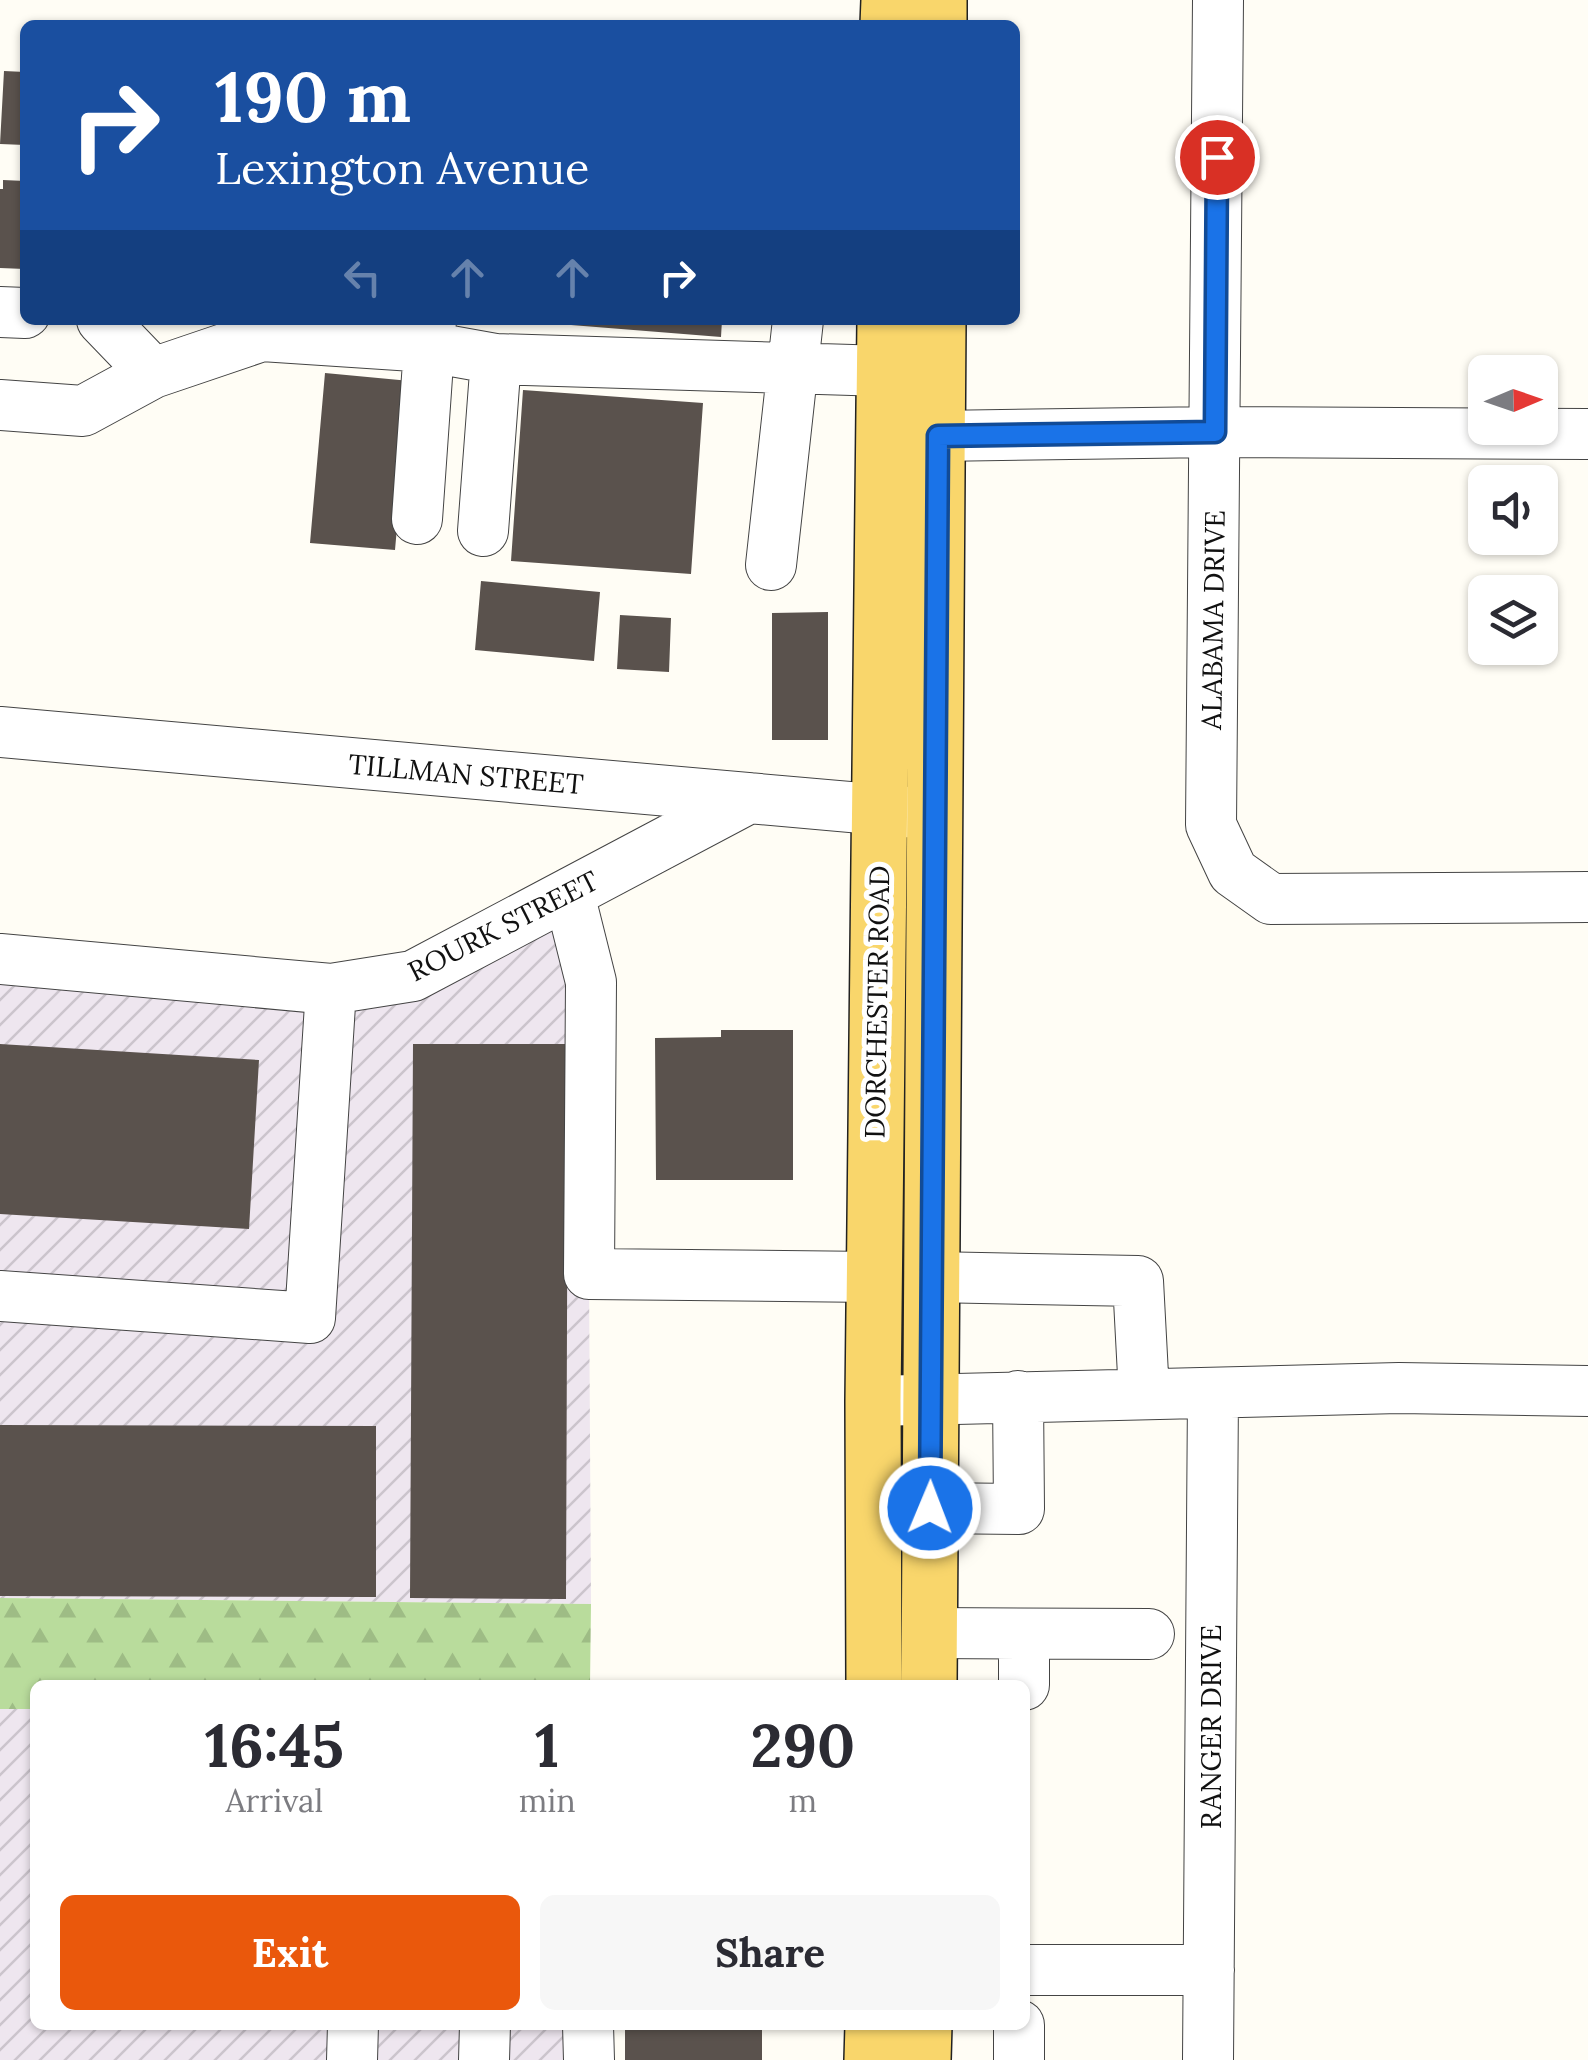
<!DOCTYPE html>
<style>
:root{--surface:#fff;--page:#f7f7f7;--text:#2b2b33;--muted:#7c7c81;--accent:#ea580c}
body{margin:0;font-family:Lora,serif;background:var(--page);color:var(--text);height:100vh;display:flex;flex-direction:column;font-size:38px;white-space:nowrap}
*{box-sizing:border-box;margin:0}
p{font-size:32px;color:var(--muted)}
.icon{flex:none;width:55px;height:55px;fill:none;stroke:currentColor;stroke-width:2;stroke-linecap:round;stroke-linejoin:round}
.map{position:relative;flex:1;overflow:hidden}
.panel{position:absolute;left:30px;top:1680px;width:1000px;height:350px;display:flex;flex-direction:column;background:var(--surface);border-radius:15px;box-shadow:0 2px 8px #0004}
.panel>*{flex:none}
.guide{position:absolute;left:20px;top:20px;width:1000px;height:305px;border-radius:15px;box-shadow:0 2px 8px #0004;background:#1a4fa0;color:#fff;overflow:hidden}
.needle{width:65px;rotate:88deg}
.tools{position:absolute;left:1468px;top:355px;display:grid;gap:20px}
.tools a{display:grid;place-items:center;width:90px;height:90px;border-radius:15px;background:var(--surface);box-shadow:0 2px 8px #0004;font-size:50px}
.pin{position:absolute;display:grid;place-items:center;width:85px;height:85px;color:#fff;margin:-42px;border:5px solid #fff;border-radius:50%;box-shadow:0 2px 10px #0007}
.me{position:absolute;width:110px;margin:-55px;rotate:1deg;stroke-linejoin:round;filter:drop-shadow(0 0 8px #0008)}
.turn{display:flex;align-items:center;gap:35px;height:210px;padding:0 30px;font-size:45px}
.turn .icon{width:130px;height:130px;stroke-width:2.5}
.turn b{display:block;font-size:70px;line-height:85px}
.lanes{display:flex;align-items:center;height:95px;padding:0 30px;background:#0003;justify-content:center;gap:50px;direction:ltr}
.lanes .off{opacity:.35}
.eta{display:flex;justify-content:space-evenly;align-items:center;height:170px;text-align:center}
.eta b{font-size:60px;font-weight:700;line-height:70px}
.button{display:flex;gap:20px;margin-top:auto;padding:20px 30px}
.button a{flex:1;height:115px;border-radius:15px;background:var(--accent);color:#fff;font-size:40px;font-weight:700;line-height:115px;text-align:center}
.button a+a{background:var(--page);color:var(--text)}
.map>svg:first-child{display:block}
.industrial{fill:url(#industrial-furrows)}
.forest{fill:url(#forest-firs)}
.building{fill:#5a524d}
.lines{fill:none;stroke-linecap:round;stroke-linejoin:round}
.minor-casing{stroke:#444;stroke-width:52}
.major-casing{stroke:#222;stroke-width:58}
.minor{stroke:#fff;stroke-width:50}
.major{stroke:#f9d66b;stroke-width:55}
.route-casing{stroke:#114b97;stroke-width:25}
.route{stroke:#1a73e8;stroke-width:18}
.labels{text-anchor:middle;stroke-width:10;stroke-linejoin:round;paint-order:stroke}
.street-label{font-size:28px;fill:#111;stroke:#fff}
</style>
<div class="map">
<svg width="1588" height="2060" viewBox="0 0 1588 2060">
<defs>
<pattern id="industrial-furrows" width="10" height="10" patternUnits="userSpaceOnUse" patternTransform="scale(2.5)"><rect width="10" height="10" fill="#eee6ef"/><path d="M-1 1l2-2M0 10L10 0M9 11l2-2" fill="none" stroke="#cbc4cc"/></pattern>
<pattern id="forest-firs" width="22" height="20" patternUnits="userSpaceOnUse" patternTransform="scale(2.5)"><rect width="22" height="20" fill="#b9dc9c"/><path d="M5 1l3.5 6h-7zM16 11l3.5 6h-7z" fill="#9ebc85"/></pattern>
</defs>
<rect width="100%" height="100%" fill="#fffdf5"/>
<path class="industrial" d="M569 894 589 1274 591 1604 0 1598V959L331 989Z
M0 1709H35V2025H588L589 2060H0Z"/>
<path class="forest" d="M0 1598 591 1604 590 1685H35V1709H0Z"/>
<path class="building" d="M4 71 25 72V145L0 144Z
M3 180 25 181V269L0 268V189H3Z
M546 320H722L721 337 546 323Z
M325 373 410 381 395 550 310 543Z
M523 390 703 403 691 574 511 561Z
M481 581 600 592 594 661 475 650Z
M828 612V740H772V613Z
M620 615 671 618 669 672 617 669Z
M721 1030H793V1180H656L655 1038 721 1037Z
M0 1044 259 1060 249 1229 0 1214Z
M413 1044H568L566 1599 410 1598Z
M0 1425 376 1426V1597L0 1596Z
M625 2025H762V2060H625Z"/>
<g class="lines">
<defs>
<path id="minor" d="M1218 0 1211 825 1233 872 1271 899 1588 897
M0 312 25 313
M102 320 153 373
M0 405 83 411 153 373 262 336 429 347 496 359 885 371
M937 436 1215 432 1588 434
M417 519 431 320
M483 531 496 359
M771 565 798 320
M0 732 918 813
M569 894 591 982 589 1274 874 1277
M0 959 331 989 413 976 749 798
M932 1277 1138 1281 1144 1394
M0 1296 310 1318 331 989
M873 1401 1399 1388 1588 1391
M930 1508 1019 1509 1018 1396
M929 1633 1149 1634
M1024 1685V1634
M1025 1970H1209
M588 2025 589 2060
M352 2060 353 2025
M484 2060 485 2025
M1019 2060V2025
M1208 2060 1213 1394"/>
<path id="major" d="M888 25 889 0
M939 25V0
M874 1685 873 1401 885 320
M929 1685 938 320
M872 2060 873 2025
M923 2060 924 2025"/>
</defs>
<use href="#minor" class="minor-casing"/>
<use href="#major" class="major-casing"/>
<use href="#minor" class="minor"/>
<use href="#major" class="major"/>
</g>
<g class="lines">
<defs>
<path id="route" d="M930 1508 938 436 1215 432 1217 157"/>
</defs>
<use href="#route" class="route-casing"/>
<use href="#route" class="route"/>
</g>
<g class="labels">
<g class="street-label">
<text transform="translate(1213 620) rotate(-89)" y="10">ALABAMA DRIVE</text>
<text transform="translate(466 774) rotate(5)" y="10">TILLMAN STREET</text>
<text transform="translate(503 926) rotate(-27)" y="10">ROURK STREET</text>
<text transform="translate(877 1002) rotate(-89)" y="10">DORCHESTER ROAD</text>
<text transform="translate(1211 1727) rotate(-90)" y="10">RANGER DRIVE</text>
</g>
</g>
</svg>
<div class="tools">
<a><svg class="needle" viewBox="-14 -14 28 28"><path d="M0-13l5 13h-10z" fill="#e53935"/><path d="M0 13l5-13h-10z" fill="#7c7c81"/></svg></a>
<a><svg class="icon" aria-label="sound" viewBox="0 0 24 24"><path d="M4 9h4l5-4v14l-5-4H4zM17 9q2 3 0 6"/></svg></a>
<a><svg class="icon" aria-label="layers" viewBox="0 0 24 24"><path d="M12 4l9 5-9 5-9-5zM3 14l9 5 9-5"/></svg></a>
</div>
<div class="pin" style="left:1217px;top:157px;background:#d93025"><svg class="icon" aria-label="arrive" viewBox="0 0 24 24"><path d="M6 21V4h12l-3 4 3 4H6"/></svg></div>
<svg class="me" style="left:930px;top:1508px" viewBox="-20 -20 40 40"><circle r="17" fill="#1a73e8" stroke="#fff" stroke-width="3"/><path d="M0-11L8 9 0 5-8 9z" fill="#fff"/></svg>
<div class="guide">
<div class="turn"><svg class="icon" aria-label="right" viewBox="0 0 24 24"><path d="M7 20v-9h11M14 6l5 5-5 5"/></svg><div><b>190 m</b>Lexington Avenue</div></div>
<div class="lanes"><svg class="icon off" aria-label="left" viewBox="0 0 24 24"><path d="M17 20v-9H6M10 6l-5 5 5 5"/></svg><svg class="icon off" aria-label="ahead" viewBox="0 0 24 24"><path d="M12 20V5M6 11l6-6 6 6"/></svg><svg class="icon off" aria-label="ahead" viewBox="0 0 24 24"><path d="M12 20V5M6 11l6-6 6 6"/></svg><svg class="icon" aria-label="right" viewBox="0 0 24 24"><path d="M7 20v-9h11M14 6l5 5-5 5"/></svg></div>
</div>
<section class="panel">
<div class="eta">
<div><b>16:45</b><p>Arrival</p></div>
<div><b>1</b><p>min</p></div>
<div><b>290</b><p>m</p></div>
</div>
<div class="button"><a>Exit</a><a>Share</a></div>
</section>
</div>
